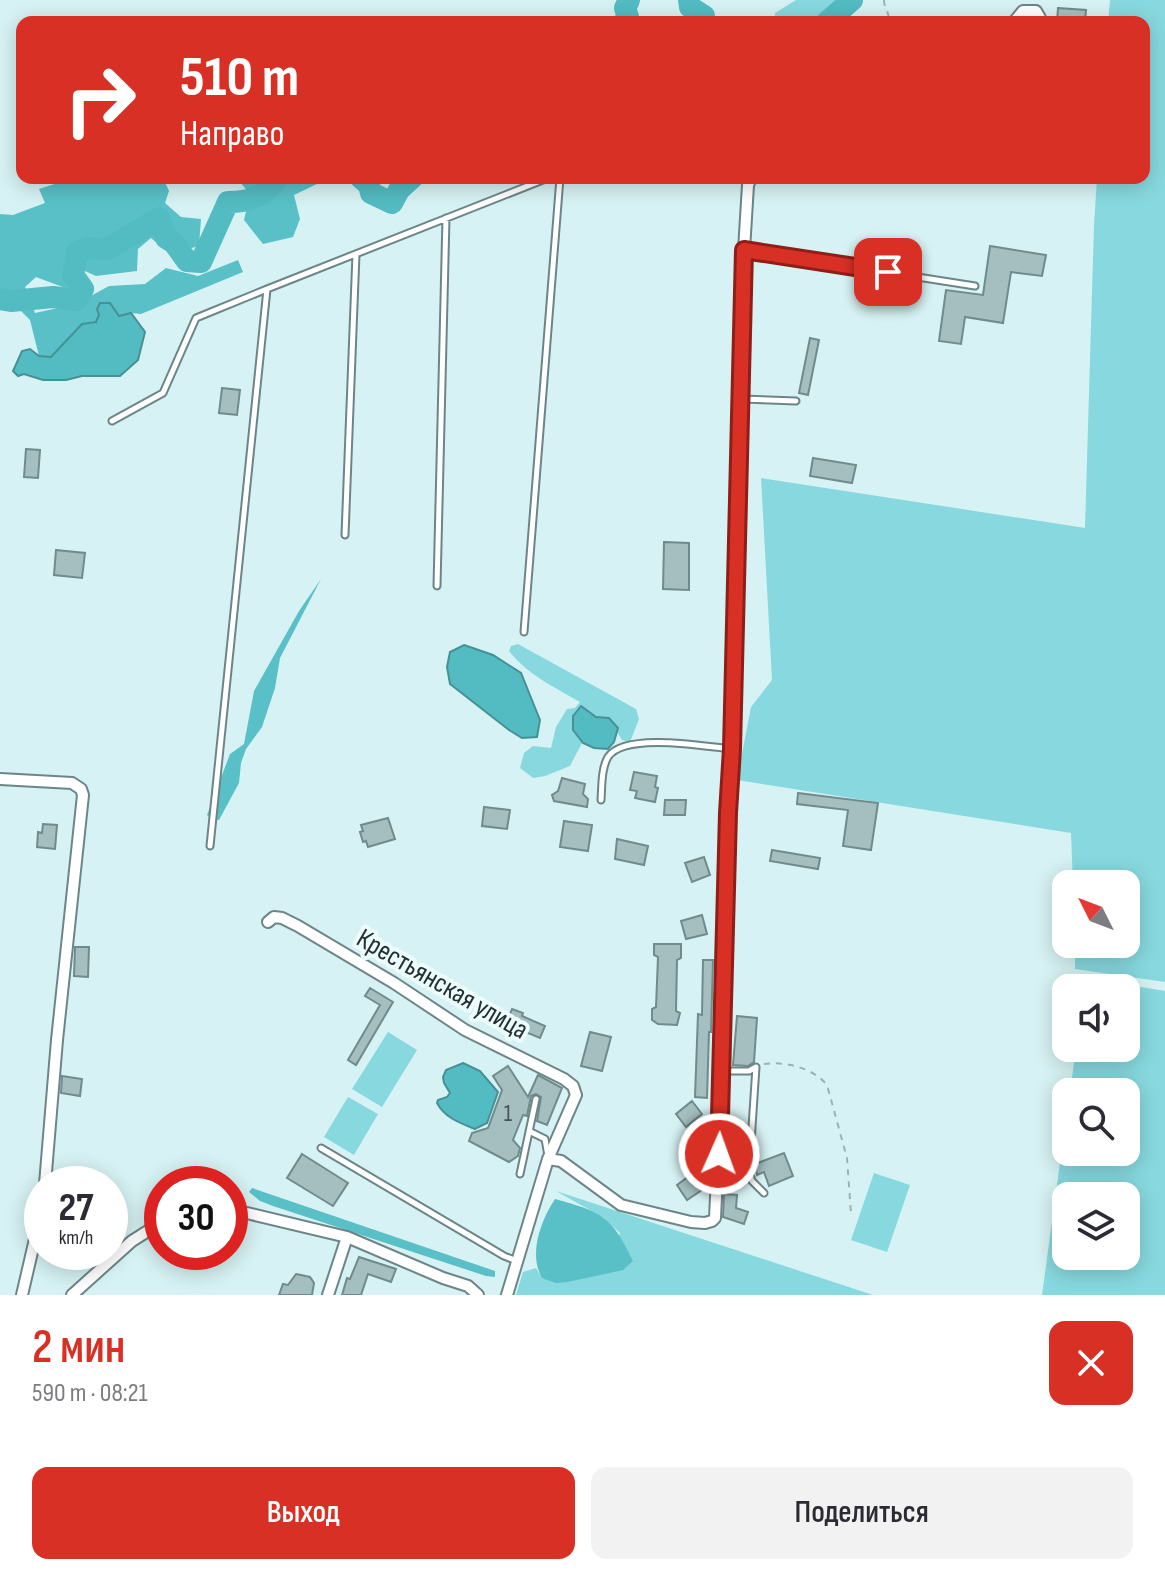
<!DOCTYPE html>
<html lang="ru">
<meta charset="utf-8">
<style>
:root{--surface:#fff;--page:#f2f2f3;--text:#2b2b33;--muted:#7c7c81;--accent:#d93025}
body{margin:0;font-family:"Sofia Sans Condensed",sans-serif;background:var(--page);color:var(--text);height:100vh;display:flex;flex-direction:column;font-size:30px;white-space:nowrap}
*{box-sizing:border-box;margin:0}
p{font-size:26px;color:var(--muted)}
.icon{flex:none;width:44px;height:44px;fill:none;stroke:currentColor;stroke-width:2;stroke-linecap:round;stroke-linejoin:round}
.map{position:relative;height:1295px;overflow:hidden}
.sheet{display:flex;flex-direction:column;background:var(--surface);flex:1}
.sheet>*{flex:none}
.guide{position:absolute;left:16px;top:16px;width:1134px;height:168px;border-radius:16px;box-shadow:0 4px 20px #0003;background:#d93025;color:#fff;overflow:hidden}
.needle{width:52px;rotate:312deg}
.fabs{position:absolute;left:1052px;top:870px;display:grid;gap:16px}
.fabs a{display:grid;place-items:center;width:88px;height:88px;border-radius:16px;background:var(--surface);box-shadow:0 4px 20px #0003;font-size:40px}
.speed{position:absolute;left:24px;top:1166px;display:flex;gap:16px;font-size:40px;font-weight:700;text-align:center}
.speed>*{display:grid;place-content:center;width:104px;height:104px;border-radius:50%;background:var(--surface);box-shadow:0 4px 20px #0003;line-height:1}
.speed small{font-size:20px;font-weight:400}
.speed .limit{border:12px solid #d22;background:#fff;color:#111}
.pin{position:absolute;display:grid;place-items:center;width:68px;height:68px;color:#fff;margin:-34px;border-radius:16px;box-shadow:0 4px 12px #0006}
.me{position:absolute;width:88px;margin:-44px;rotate:2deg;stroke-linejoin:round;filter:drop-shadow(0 0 6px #0008)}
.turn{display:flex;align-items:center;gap:28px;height:168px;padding:0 32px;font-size:36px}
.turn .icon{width:104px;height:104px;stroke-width:2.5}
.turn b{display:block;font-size:56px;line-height:68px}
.round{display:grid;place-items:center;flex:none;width:84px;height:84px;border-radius:16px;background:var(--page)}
.overview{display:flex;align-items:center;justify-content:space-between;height:136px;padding:0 32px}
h1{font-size:48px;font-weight:600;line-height:60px;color:var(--accent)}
.button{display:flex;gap:16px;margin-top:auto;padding:16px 32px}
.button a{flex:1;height:92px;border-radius:16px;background:var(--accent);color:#fff;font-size:32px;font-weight:600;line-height:92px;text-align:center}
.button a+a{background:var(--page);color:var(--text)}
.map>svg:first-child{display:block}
.green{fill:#87d9df;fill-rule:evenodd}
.forest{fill:#59c0c8}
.water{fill:#53bbc2;stroke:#469196;stroke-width:2}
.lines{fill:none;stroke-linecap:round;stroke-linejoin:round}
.river{stroke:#53bbc2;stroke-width:22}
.building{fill:#a5bfc1;stroke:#718a8b;stroke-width:2}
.lane-casing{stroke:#6d8587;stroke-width:9}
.street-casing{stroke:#6d8587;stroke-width:14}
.path{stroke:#9cb2b3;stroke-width:2;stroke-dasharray:6 6;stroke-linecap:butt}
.lane{stroke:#fff;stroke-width:5}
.street{stroke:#fff;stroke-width:10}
.route-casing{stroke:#8d1f18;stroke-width:20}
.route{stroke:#d93025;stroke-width:14}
.labels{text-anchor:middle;stroke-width:8;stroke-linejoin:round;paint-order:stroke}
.number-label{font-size:24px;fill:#465455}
.street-label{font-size:28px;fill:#263031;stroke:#edfdfe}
</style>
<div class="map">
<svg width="1165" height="1295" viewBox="0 0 1165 1295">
<rect width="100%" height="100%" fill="#d7f2f4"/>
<path class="green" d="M796 0H837L818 22H774L775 13Z
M1110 0H1165V982L1075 969V944H1126V884H1073L1071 833 737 780 751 707 772 680 761 478 1085 528 1094 225 1097 178H1144V22H1108Z
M518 644 636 709 639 719 630 742 622 740 609 718 596 717 581 707 573 716 572 730 582 743 570 766 545 776 533 778 520 768 524 753 533 746 551 748 556 727 567 709 575 708 580 702C554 687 528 675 509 651L511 646Z
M1086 978 1165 991V1295H1042L1066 1119V1152H1126V1092H1070L1076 1048H1126V988H1084ZM1126 1196V1256H1066V1196Z
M388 1032 417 1050 382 1107 352 1089Z
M348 1097 378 1114 354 1155 324 1137Z
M874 1173 910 1185 887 1252 851 1240Z
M556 1191 873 1295H516L523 1272 536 1268 542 1278 568 1282 605 1273 620 1233 604 1218Z"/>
<path class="forest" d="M91 178H163L169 191 165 203 181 217 201 219 199 246 170 254 151 238 138 249 137 271 96 276 67 263 68 289 36 277 25 287 35 313 76 304 109 286 145 284 166 268 198 276 238 260 243 272 141 314 131 313 118 316 112 308 99 315 96 322 82 324 51 357 39 356 30 320 0 290V214L13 215 45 203 39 189 67 180Z
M242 178H322L321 182 294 195 300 219 293 237 263 244 244 220 250 194 240 182Z
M321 579 280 658 275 688 262 727 246 749 241 763 239 783 219 820 210 818 207 815 230 754 244 744 254 691 299 611Z
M252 1188 495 1271V1277L486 1276 273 1206 260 1201 249 1192Z
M555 1199C602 1212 612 1216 633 1261L623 1270 568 1282 556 1283 542 1278C528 1254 541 1220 555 1199Z"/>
<path class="water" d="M100 303H110L119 316 131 313 145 332 138 360 120 376H82L66 380H43L24 374 18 376 13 371 22 351 30 349 39 356 51 357 82 324 96 322 99 315 97 309Z
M464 645 493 655 521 673 540 720 537 737 522 738 509 730 450 684 447 667 450 652Z
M581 706 596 717 609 718 618 728 614 742 608 749 594 748 583 743 573 730V716Z
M463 1063 480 1071 498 1092 487 1123 475 1129C460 1123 445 1118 437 1103L438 1100 447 1097 450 1093 444 1083 443 1077 446 1070Z"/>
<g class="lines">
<path class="river" d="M689 0 690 7 704 16V22
M624 22 628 17 625 8 629 0
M827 22 852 0
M361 178 369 185 371 193 392 203 399 190 412 178
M0 299 11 301 53 297 76 300 83 289 73 275 77 252 87 248 108 249 159 218 166 238 174 243 187 261 201 262 228 202C252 202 262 197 278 178"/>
</g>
<path class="building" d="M1058 8 1086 10 1085 22H1057Z
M990 246 1046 255 1042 276 1011 272 1003 323 965 317 961 344 939 341 946 290 983 295Z
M810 338 819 340 808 395 799 393Z
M222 388 240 390 237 415 219 413Z
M26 449 40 450 38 478 24 477Z
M813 458 856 465 852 483 810 476Z
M664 542 689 543V590L663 589Z
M56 550 85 553 82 578 54 575Z
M634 772 657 776 655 787 658 788 655 802 635 798 637 791 630 790Z
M562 778 585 784 583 794 588 799 587 807 554 801 552 795 558 791Z
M798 793 878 803 871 850 843 846 848 810 797 804Z
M665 800H686L685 815H664Z
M484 807 510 810 507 829 482 826Z
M388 818 395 839 368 847 366 841 363 842 360 832 363 831 361 825Z
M564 821 592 825 588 851 560 847Z
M43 824 57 825 55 849 37 847 38 832 42 833Z
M617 839 648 846 644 865 615 859Z
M772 850 820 858 818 869 770 861Z
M704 857 710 875 692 882 685 863Z
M702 915 707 934 686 939 681 921Z
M654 944H681V958L677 960 676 1011 680 1013 677 1025 658 1024 652 1020V1009L656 1007 658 957 654 955Z
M75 947H89L88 977 74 976Z
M703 960H713L711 1032H709L707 1098 695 1097 698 1014 702 1015Z
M370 988 393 1002 356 1065 348 1060 380 1005 365 996Z
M512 1009 523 1013 522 1016 545 1026 540 1038 516 1028 514 1033 504 1029Z
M737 1016 757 1018 754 1062 748 1066 733 1065Z
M590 1032 611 1037 602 1071 581 1066Z
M508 1066 528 1097 538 1075 562 1088 547 1125 537 1121 541 1097 536 1094 531 1096 527 1116 523 1115 513 1140 520 1148 518 1156 509 1162 469 1141 472 1133 488 1128 502 1090 493 1076Z
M62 1076 82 1079 80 1096 61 1093Z
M692 1101 702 1114 686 1127 676 1114Z
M784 1153 793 1176 769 1186 764 1172 757 1175 755 1164Z
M302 1154 348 1183 333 1206 287 1178Z
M692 1174 702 1190 687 1200 677 1185Z
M724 1194 737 1195 736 1208 748 1212 744 1224 723 1217Z
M359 1257 396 1269 391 1282 368 1274 361 1295H342L347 1278 350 1279Z
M296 1274 310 1277 314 1283 312 1295H279L283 1284 288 1285Z"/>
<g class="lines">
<defs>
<path id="lane" d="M745 250 975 286
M267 289 548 178
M741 399 796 401
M112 421 163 393 196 318 267 289 210 846
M345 535 356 254
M437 586 446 218
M524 632 560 178
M601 800C602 787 601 769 608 757 624 732 704 746 731 749
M723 1071H749L756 1067 749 1172 752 1181 764 1193
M529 1131 545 1139 548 1156
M321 1148 504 1256 517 1261
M520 1174 536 1099"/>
<path id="street" d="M1014 22 1023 11H1036L1040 18 1039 22
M0 779 72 783 81 789 83 795 57 1040 45 1184
M268 922 274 917 282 918 298 926 394 983 465 1030 564 1079 573 1086 576 1095 548 1159 507 1295
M548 1159 561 1161 621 1205 691 1222 705 1223 712 1221 715 1218 722 1071 721 1015 728 813 732 749 744 250 748 185 751 178
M230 1209 347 1237 443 1278 468 1286 478 1295
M22 1295 42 1209
M72 1295 132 1241 162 1222
M328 1295 347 1237"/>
</defs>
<use href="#lane" class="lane-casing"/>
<use href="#street" class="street-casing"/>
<path class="path" d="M884 0C884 8 889 12 889 20
M764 1064C786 1061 813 1068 827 1085L847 1158 851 1214"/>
<use href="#lane" class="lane"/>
<use href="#street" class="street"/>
</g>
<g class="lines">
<defs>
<path id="route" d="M719 1154 728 813 732 749 744 250 888 272"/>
</defs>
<use href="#route" class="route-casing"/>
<use href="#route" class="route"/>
</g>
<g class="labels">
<g class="number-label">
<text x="508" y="1121">1</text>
</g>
<g class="street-label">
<text transform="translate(443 983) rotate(30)" y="10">Крестьянская улица</text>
</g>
</g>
</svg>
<div class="fabs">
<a><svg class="needle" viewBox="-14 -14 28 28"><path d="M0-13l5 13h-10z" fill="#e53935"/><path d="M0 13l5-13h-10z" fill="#7c7c81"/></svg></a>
<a><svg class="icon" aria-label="sound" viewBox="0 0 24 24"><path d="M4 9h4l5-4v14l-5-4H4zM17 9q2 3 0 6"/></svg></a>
<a><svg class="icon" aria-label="search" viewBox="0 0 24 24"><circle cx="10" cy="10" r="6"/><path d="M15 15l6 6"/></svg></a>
<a><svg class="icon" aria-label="layers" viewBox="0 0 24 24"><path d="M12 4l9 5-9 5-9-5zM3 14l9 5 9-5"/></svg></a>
</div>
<div class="speed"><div>27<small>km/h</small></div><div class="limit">30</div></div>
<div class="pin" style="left:888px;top:272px;background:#d93025"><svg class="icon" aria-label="arrive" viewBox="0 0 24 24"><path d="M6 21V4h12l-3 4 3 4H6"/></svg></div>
<svg class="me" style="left:719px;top:1154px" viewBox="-20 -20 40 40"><circle r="17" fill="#d93025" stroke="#fff" stroke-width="3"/><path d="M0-11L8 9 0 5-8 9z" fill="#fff"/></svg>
<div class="guide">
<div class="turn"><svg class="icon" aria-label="right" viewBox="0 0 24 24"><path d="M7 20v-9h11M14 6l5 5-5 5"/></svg><div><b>510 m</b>Направо</div></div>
</div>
</div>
<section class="sheet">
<div class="overview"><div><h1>2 мин</h1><p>590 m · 08:21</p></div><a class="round" style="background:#d93025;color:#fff"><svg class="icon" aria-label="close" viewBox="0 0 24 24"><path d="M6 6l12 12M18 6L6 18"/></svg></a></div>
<div class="button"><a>Выход</a><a>Поделиться</a></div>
</section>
